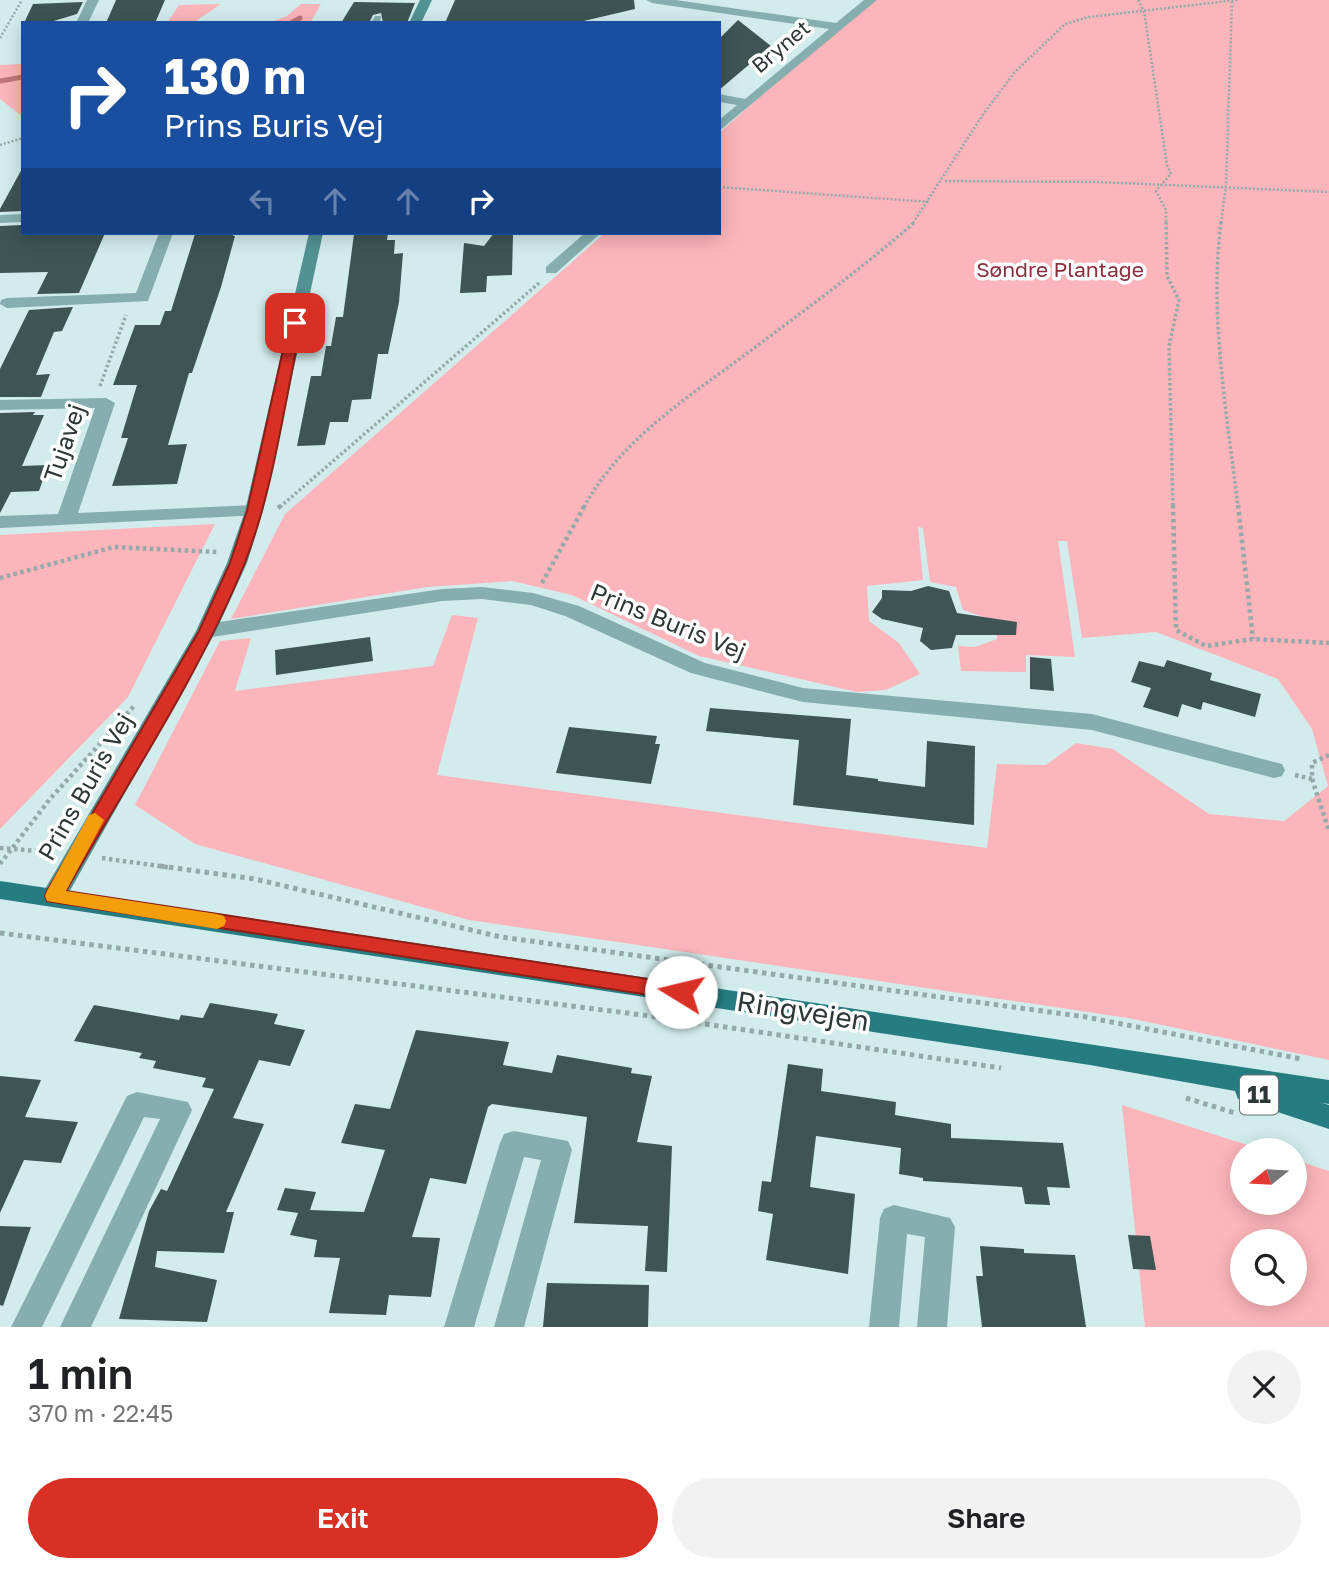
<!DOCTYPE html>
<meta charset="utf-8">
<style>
:root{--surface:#fff;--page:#f2f2f2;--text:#202124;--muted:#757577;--accent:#d93025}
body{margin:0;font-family:"Golos Text",sans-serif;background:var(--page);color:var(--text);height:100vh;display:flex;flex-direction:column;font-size:26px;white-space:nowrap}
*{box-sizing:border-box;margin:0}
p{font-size:23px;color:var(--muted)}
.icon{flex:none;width:38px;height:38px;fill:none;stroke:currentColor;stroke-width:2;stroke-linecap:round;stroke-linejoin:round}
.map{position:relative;height:1327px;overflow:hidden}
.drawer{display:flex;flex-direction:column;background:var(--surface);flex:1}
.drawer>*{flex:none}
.top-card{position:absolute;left:21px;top:21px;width:700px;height:214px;border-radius:0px;box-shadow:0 4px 18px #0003;background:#1a4fa0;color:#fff;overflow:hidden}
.needle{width:46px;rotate:252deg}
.buttons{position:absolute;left:1230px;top:1138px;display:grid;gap:14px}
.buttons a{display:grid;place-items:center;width:77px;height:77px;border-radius:50%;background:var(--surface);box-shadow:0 4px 18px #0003;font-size:35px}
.pin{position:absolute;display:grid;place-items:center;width:60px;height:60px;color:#fff;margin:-30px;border-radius:14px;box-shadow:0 4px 10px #0006}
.me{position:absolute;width:77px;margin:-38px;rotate:279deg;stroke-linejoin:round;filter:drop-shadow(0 0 5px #0008)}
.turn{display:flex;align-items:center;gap:24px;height:147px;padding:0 28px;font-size:32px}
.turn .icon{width:91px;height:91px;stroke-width:2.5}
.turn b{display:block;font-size:49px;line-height:60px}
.lanes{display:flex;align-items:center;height:66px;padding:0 28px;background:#0003;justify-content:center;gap:35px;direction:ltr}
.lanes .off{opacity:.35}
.round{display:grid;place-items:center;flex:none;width:74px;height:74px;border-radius:37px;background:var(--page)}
.overview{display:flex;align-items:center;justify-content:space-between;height:119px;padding:0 28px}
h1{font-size:42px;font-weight:600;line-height:52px}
.button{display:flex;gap:14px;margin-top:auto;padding:14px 28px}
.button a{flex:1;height:80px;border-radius:42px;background:var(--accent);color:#fff;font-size:28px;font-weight:600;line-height:80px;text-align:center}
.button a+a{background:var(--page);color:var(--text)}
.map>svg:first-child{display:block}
.green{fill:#fcb5ba;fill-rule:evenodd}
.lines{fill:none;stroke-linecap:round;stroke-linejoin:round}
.stream{stroke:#c1757c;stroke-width:5}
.building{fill:#3e5455}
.path-far3{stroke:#95a9aa;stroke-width:2.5;stroke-dasharray:2 2;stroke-linecap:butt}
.path-far2{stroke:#95a9aa;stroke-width:3.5;stroke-dasharray:2.5 2.5;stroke-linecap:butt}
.path-far1{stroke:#95a9aa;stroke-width:4.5;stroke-dasharray:3.5 3.5;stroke-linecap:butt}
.path{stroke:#95a9aa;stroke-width:5;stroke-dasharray:4.5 4.5;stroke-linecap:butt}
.lane{fill:#86aeaf;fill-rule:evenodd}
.street{fill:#86aeaf;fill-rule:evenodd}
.secondary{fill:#539294;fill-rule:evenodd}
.primary{fill:#257d81;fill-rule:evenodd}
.route{fill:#d93025;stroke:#8d1f18;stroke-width:2}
.slow{fill:#f59e0b}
.labels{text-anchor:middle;stroke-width:7;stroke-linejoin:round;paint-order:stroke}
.far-street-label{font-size:21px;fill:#2d3738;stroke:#fff}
.far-park-label{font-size:21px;fill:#8a2f3d;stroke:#fff}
.shield{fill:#fff;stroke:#6c7374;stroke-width:2}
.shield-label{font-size:23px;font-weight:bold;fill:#2d3738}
.street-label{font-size:24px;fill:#2d3738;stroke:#fff}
.near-street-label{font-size:28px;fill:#2d3738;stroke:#fff}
</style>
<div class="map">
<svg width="1329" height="1327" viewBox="0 0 1329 1327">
<rect width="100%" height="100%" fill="#d2eced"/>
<path class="green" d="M870 0H1329V1060L1128 1018 469 920 195 844 135 805 220 641 251 638 235 691 433 666 452 615 478 618 437 775 987 848 997 764 1046 765 1076 743 1113 749 1209 814 1284 821 1328 786 1312 729 1278 679 1156 632 1082 638 1067 541H1058L1075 657 1026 655V672L961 671 958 646 975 647 997 639 995 621 963 610 956 587 930 582 923 528 918 527 923 580 867 586 869 621 899 643 920 674 886 690 857 692 699 656 572 595 512 581 427 587 231 619 285 514 605 233H719V133Z
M221 4 193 23H167L179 5Z
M301 4H321L310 23H269L287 16Z
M23 64V117L0 99V65Z
M215 524 128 697 0 829V535Z
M1122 1105 1263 1150H1242V1202H1295V1160L1329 1171V1327H1145ZM1242 1241H1295V1293H1242Z"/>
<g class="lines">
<path class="stream" d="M291 23 300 18
M0 81 23 77"/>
</g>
<path class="building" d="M116 0H165L155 23H106Z
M455 0H634L635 9 575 23H445Z
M83 2 77 14 47 23H24L33 4Z
M354 2 415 3 407 23H383L381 13 373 15 369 23H341Z
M738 20 771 46 719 90V39Z
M23 167V211L0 212V209Z
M23 225V233H105L79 293 37 294 48 272 0 273V226Z
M234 233 233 236H235L221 287 192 373H189L168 445 187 444 177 484 112 486 128 438H121L137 385H113L135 325H160L165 311H171L195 234Z
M388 233 387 240H395L394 254 403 253 399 302 388 354H378L371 399 352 400 348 422H330L325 445 297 446 311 376H321L326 346H331L336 317H343L354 234Z
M494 233 513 235 512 275 487 276 486 292 460 293 464 243 484 246Z
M73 307 62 331 54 332 36 375 50 374 41 397H0V369L29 310Z
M35 412 33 415H44L22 466 48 465 39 491 11 492 0 513V413Z
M928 586 949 591 957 613 1017 622 1016 635H956L952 648 931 650 920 641 923 628 882 619 872 612 882 598V590L911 591Z
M370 637 373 661 276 675 275 650Z
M1030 657 1051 659 1054 691 1030 689Z
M1167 660 1212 673 1210 680 1261 694 1255 717 1203 702 1201 710 1182 704 1178 717 1143 707 1151 688 1131 682 1139 661 1164 667Z
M710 708 851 719 846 775 878 779V781L925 787 927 741 975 746 974 825 793 805 799 740 706 731Z
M569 727 657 736 655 744H660L651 784 556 773Z
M210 1003 278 1014 274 1024 305 1030 290 1066 259 1060 233 1118 264 1124 226 1212H234L224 1253 157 1251 155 1267 217 1280 207 1322 119 1319 149 1211 161 1189 167 1191 214 1089 202 1087 206 1078 153 1068 156 1061 139 1058 142 1053 74 1041 94 1005 179 1020 181 1015 203 1018Z
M416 1030 509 1042 503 1065 552 1073 557 1055 632 1068 631 1073 652 1076 637 1142 672 1146 667 1272 645 1271 648 1226 574 1223 587 1117 492 1104 488 1107 466 1184 430 1178 412 1237 440 1238 431 1297 389 1295 386 1315 329 1313 340 1258 314 1257 317 1240 290 1235 298 1213 277 1210 285 1188 316 1192 310 1210 364 1212 385 1150 341 1143 355 1104 390 1109Z
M788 1064 823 1069 821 1091 896 1102 895 1115 951 1124V1138L1063 1143 1070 1188 1047 1187 1050 1205 1025 1204 1022 1187 923 1181V1178L899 1174 901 1148 816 1136 810 1187 855 1194 848 1274 766 1260 773 1214 758 1211 762 1181 771 1182Z
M0 1076 41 1080 25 1117 78 1122 61 1163 24 1160 0 1213Z
M0 1226 31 1227 3 1306 0 1305Z
M1128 1235 1150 1236 1156 1270 1133 1269Z
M980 1246 1024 1249V1253L1075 1255 1086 1327H982L976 1276H983Z
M547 1283 649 1285 648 1327H543Z"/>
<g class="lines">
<path class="path-far3" d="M1138 0 1144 11 1167 165 1171 174 1156 191 1166 210V223
M0 38 22 0
M0 145 23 138
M945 181 1098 182 1329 192
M719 187 930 202
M913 223 984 113 1014 73 1065 24 1089 17 1237 0
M1221 223 1226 186 1232 1"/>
<path class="path-far2" d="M1166 222 1167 276 1179 300 1169 346 1173 507
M1221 222C1209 315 1227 414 1238 507
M100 386 126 315
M280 507 539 283
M584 507C620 441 683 401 742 357 801 313 860 270 915 222"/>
<path class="path-far1" d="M1173 505 1176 630 1206 646 1253 639 1329 643
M1238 505 1253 639
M278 508 282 505
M0 578 114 547 218 552
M542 583 585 505
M1295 775 1312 779V763L1329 755
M1312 779 1329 831
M0 848 52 852
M102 858 173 868
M0 864 50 799 135 705"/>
<path class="path" d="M160 866 255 879 501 937 1086 1017 1301 1059
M0 933 658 1017 1001 1068
M1186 1098 1235 1113"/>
<path class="lane" d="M375 16H381L380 23H371Z"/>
<path class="street" d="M87 0H99L88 23H76Z
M646 0H676L836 23 864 0H877L719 131V120L737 105 719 102V94L745 99 829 29 652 3Z
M23 214V222L0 223V215Z
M159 233H173L148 301 7 308 0 304 1 300 7 298 136 293Z
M585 233H601L556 273H546V267Z
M106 398 115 403 78 513 254 505 263 511 261 515 0 528V516L58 514 95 408 0 410V400Z
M482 587 533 593 579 606 705 663 803 688 1092 714 1274 762 1282 764 1285 770 1282 776 1274 778 1092 730 803 702 691 673 565 616 531 605 482 599 442 601 206 638 196 631 206 624 442 589Z
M137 1092 188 1102 192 1110 91 1327H60L160 1119 144 1117 42 1327H11L127 1096Z
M514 1131 568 1141 572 1150 524 1327H494L541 1160 524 1157 474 1327H444L500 1143 504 1134Z
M894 1205 950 1218 955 1227 947 1327H917L925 1237 907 1234 899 1327H869L880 1218 884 1209Z"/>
<path class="secondary" d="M420 0H432L421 23H409Z
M309 233H323L263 511 247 563 216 631 63 903 54 905 45 903 42 896 45 889 196 631 227 563 245 511Z"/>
<path class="primary" d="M0 881 1329 1080V1104L1322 1103 1329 1105V1129L1238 1099 1235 1091 1090 1065 0 899Z"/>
</g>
<path class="route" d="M295 319 302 323C284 403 274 489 244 565 198 678 126 785 66 891L681 984 687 986 690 992 687 998 681 1000 47 901 45 896 47 891 199 631 230 563 247 511 289 323Z"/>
<path class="slow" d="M95 813 104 820 66 891 217 914 224 916 226 921 224 926 217 929 47 901 45 896 47 891 89 815Z"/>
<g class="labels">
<g class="far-street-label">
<text transform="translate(781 47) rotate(-40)" y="7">Brynet</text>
</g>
<g class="far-park-label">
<text x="1060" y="277">Søndre Plantage</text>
</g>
<rect class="shield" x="1240" y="1075.5" width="38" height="39" rx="5"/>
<g class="shield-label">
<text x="1259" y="1103">11</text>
</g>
<g class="street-label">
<text transform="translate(65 443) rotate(-71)" y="8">Tujavej</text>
<text transform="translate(668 622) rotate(22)" y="8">Prins Buris Vej</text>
<text transform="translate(86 787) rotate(-60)" y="8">Prins Buris Vej</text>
</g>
<g class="near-street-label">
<text transform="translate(803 1011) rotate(9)" y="10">Ringvejen</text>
</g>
</g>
</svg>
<div class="buttons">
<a><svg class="needle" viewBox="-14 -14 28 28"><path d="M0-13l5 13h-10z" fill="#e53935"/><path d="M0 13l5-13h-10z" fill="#757577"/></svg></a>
<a><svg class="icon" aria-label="search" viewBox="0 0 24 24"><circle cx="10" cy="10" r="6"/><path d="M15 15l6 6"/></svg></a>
</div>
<div class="pin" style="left:295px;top:323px;background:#d93025"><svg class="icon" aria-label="arrive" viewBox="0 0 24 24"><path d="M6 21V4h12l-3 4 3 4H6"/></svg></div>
<svg class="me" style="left:681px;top:992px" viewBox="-20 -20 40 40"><circle r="19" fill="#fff"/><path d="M0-13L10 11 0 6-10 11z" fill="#d93025"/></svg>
<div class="top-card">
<div class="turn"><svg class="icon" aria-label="right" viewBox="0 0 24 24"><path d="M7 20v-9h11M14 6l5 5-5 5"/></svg><div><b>130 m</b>Prins Buris Vej</div></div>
<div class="lanes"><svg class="icon off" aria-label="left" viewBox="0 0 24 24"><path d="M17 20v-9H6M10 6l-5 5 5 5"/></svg><svg class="icon off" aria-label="ahead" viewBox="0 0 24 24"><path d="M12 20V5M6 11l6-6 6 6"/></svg><svg class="icon off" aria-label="ahead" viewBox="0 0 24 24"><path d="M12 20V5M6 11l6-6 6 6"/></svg><svg class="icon" aria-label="right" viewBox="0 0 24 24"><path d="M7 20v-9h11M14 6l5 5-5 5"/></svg></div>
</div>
</div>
<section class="drawer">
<div class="overview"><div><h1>1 min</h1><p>370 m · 22:45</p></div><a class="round"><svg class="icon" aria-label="close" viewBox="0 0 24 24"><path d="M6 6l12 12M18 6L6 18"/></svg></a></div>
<div class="button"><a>Exit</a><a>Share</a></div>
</section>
